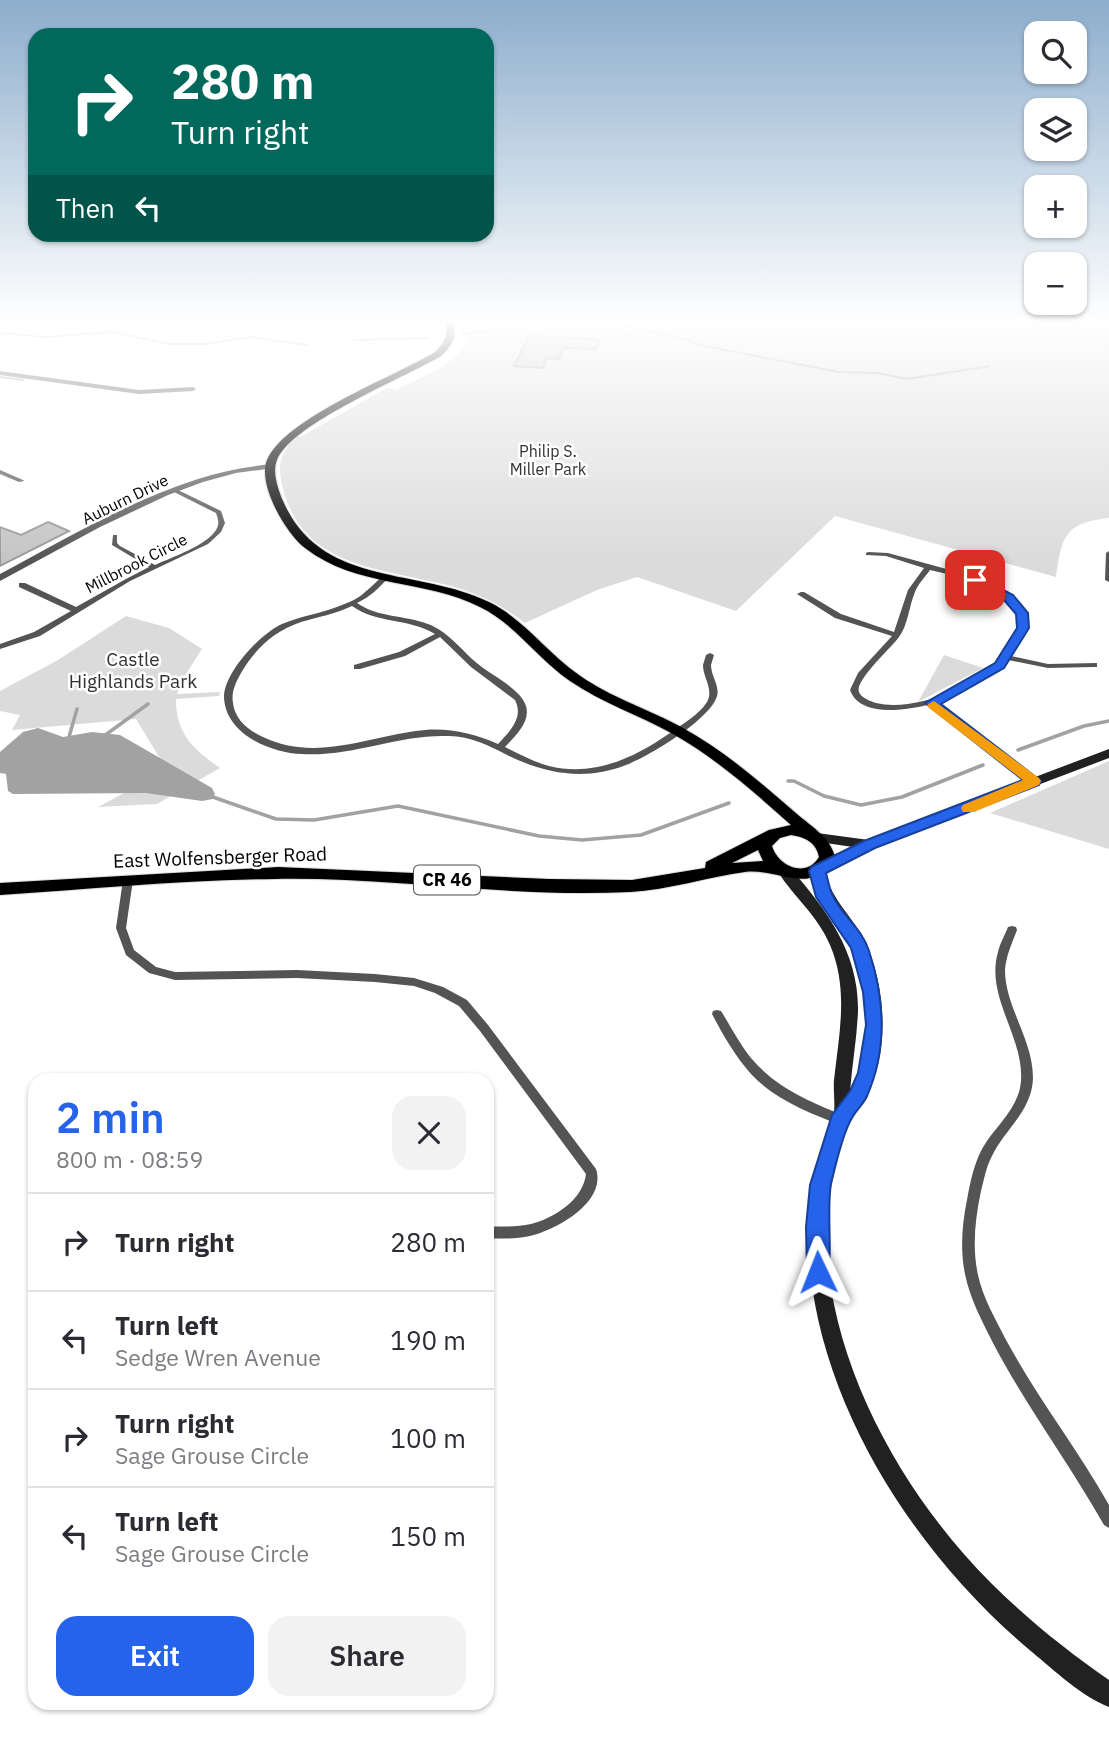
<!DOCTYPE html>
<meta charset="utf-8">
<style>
:root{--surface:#fff;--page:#f2f2f3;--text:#2b2b33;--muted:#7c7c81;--line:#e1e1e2;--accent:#2563eb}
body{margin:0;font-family:"IBM Plex Sans",sans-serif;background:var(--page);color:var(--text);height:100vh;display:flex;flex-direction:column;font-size:26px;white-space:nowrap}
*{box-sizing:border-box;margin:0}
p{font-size:23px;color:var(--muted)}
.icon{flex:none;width:38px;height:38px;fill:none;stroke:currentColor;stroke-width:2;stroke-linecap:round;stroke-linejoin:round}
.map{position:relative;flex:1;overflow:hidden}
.panel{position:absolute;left:28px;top:1073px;width:466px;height:637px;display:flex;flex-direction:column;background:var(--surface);border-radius:21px;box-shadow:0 2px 5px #0004}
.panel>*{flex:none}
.top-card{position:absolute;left:28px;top:28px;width:466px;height:214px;border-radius:21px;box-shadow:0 2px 5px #0004;background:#00695c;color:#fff;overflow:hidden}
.buttons{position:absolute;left:1024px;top:21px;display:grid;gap:14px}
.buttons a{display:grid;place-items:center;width:63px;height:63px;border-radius:14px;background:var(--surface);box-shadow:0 2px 5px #0004;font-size:35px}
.pin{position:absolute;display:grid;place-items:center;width:60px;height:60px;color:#fff;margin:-30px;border-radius:14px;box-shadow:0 4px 10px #0006}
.me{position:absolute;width:77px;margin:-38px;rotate:358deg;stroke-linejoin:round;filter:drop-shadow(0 0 5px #0008)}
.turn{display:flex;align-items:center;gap:24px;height:147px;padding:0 28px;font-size:32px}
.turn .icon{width:91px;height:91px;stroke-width:2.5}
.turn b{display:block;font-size:49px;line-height:60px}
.then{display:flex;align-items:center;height:66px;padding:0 28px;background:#0003;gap:14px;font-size:26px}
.round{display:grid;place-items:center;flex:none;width:74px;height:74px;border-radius:21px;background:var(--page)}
.overview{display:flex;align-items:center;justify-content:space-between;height:119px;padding:0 28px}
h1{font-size:42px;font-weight:600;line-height:52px;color:var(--accent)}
.button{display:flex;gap:14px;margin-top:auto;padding:14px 28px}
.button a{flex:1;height:80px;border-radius:21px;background:var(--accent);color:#fff;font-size:28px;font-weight:600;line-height:80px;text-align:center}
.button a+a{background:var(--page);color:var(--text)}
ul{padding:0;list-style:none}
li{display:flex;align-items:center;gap:21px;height:98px;padding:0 28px;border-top:2px solid var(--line)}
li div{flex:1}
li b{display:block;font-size:26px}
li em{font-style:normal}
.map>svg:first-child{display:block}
.green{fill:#dbdbdb}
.water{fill:#a2a2a2}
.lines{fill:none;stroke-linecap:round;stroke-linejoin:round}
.stream-far1{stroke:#a2a2a2;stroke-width:2}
.stream{stroke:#a2a2a2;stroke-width:3.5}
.building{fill:#c4c4c4;stroke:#989898;stroke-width:2}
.primary-casing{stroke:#dbdbdb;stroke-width:2}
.minor{fill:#545454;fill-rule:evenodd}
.tertiary{fill:#545454;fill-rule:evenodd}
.secondary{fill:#212121;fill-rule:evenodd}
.primary{fill:#000;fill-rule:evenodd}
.route{fill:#2563eb;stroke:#184099;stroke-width:2}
.slow{fill:#f59e0b}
.labels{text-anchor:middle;stroke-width:5;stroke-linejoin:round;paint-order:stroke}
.far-park-label{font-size:16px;fill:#323232;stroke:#fff}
.far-street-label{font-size:16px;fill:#000;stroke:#fff}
.shield{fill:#fff;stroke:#4c4c4c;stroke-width:2}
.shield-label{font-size:18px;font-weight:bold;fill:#000}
.park-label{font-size:19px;fill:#323232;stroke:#fff}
.street-label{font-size:19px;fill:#000;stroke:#fff}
</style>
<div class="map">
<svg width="1109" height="1739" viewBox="0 0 1109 1739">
<rect width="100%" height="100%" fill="#fff"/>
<path class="green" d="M478 318H1109V518C1064 523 1062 537 1056 577L835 516 736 611 637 577 597 590 525 623C501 604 473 591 443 584 378 568 304 567 283 489 277 466 279 454 296 437H300L387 388 396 390C422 376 474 360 469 323Z
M126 616 169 628 202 649 184 677 177 694 220 692 219 696 176 699C176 734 193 749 220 768L157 804 98 807 167 770 136 719 12 730 20 715 0 711V691L58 660Z
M944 655 983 668 918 702Z
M1109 761V849L990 813Z"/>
<path class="water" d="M38 728 63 737 92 732 120 735 212 788 215 794 213 799 202 801 146 793 13 794 8 791 6 774 0 773V752L23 732Z"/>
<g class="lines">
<path class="stream-far1" d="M532 322 601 318
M615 324 688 340
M625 331 629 338
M0 333 44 337 114 332 168 344H205L250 337 307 345
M462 334 502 330
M354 340 428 338
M689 341 702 345
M704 346 839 372 877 373 907 379 990 366
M0 377 23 380"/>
<path class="stream" d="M104 736 148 704
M69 737 77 709
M1018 750 1084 726 1109 721
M788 781H794L824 796 861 805 902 797 983 765
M210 796 276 819 314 820 398 806 539 836 582 840 641 835 729 803"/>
</g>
<path class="building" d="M529 336 575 338 600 340 596 349 563 348 559 359 547 358 543 368 514 366Z
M48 522 69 531 0 566V527L21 535Z"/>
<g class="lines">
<defs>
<path id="primary" d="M443 318H451C459 334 453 345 441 356 404 378 292 423 277 460 272 472 278 489 283 501 321 588 417 567 489 602 524 619 547 653 579 675 611 698 649 709 683 728 725 751 761 783 797 814 812 827 830 837 835 857 811 898 781 868 745 872 707 877 669 890 630 892 512 898 393 877 275 879 183 880 92 889 0 895V883L278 867 549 879 632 880 705 868 706 862 769 830 791 825C754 792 717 759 673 734 639 715 602 703 570 681 538 659 515 624 480 607 425 579 356 588 305 548 286 534 257 484 267 460 286 417 394 377 435 352 446 342 450 332 443 318ZM791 835C805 837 816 842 819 857 806 879 778 866 772 846L780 838ZM758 850 763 861 732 863Z"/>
</defs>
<use href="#primary" class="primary-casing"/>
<path class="minor" d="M0 371 139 390 193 387 196 389 193 391 139 394 0 375Z
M0 470 23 480 24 481 19 482 0 474Z
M172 489H176L221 511 225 523 221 532 208 544 130 581 40 636 0 649V644L34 632 71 611 19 587V583H25L76 607 126 579 149 567 112 545 113 535H117V543L120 546 155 565C172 557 206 546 216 530 220 524 218 519 216 513L172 491Z
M1109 551V582L1105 580 1106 553Z
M868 552 888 553 972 576 1001 588 1018 603 1027 619 1026 630 1011 656 1048 664 1097 663V667H1094L1048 668 1008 660C989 681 962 693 936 703L1037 779 1038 781 1037 783H1031L928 705C906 710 860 718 850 690L858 673 892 636 835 618 797 594 801 592H804L841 614 894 632 908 590 924 568 886 556 866 555V553ZM930 570C958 577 992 581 1012 605 1016 610 1021 617 1020 624 1019 631 1014 637 1011 643 1007 649 1004 656 999 661 972 688 914 712 876 703 872 702 860 697 859 692 854 681 892 647 899 637 908 625 909 606 915 592 918 584 925 577 930 570Z
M385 575 389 577C379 588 370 597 357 603 378 618 405 615 428 624 449 632 462 651 478 664 491 675 521 689 526 706 531 722 514 737 505 747 519 754 534 762 549 766 594 777 634 758 670 733 682 724 699 715 707 702 714 689 703 678 703 665 704 662 705 658 706 655L710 653 714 655C713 658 712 662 711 665 711 676 720 686 717 696 711 719 648 757 626 765 585 781 547 774 509 756 490 746 470 736 449 736 399 734 352 757 302 754 278 753 246 742 232 721 227 714 224 705 224 696 225 672 260 634 282 624 301 616 323 613 342 605 350 602 359 598 365 592 372 587 378 579 385 575ZM352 606C377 624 409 618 435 634L399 652 354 665V669H360L405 656 440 637 471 667 515 700C524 718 510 731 498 744 475 734 451 728 425 730 370 735 317 763 263 737 248 730 235 720 233 703 231 692 236 682 241 673 255 649 274 631 301 622 318 617 335 614 352 606Z
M128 876 133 880 126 928 134 950 156 967 175 972 297 970 375 974 414 978 443 987 467 1000 488 1025 596 1169C607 1202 556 1230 530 1236 516 1239 501 1239 486 1238V1226C501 1227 517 1227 531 1224 554 1218 583 1200 586 1174L480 1031 459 1006 435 993 414 986 375 982 297 978 175 980 149 973 126 955 116 928 123 880Z
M1012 926 1016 927 1017 930C1012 943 1006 956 1005 970 1005 1007 1033 1039 1033 1078 1032 1111 1005 1129 992 1156 986 1167 984 1180 981 1191 975 1219 972 1248 978 1275 983 1298 995 1318 1005 1338 1036 1396 1077 1448 1109 1505V1528L1104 1525C1069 1463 1026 1406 993 1343 982 1321 970 1299 965 1274 960 1250 962 1224 967 1200 970 1183 974 1164 982 1149 995 1126 1019 1109 1021 1081 1024 1036 985 997 998 952 1000 943 1005 935 1008 927Z
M717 1010 721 1011C731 1027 739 1043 751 1058 776 1088 811 1102 845 1116L847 1120 845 1124 841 1125C809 1113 774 1099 751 1074 735 1056 723 1035 712 1014L713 1011Z"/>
<path class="tertiary" d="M271 464H274V468L236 473 203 482 168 495 100 527 0 581V574C64 540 128 501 198 479 222 471 246 467 271 464Z"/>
<path class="secondary" d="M1109 749V758L895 839 824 870C831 896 844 908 858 929 873 953 880 982 882 1010 884 1041 880 1074 863 1101 858 1109 851 1115 848 1123 838 1143 832 1167 829 1189 810 1331 893 1485 991 1583 1027 1619 1067 1651 1109 1680V1707C1081 1696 1055 1671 1032 1652 913 1553 810 1394 808 1235 807 1207 812 1179 820 1152 824 1140 830 1129 833 1117 836 1106 833 1092 834 1080 839 1035 849 989 830 945 818 916 794 897 778 872L780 868H790C827 910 859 953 858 1011 857 1038 852 1065 850 1092 875 1050 872 983 849 941 836 915 818 901 810 871L817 862 853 847 812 841 810 838 812 835 817 833 869 840Z"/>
<use href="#primary" class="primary"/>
</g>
<linearGradient id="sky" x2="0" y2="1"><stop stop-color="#8cadcc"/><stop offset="0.57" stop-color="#fff"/><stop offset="1" stop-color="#fff" stop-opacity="0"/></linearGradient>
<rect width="1109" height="562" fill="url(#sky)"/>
<path class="route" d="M971 577H979L1013 595 1028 613 1029 628 1004 668 941 704 1041 781 1039 785 875 848 826 873C828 880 829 887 832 894 841 915 862 928 869 951 885 1000 888 1048 867 1096 863 1105 856 1110 852 1118 843 1132 835 1167 831 1184 826 1210 834 1260 826 1279L818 1282 810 1279 807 1272 806 1227 810 1185 832 1115 850 1091 858 1073 866 1025 863 992 851 948 816 897 809 871 811 867 864 841 1023 780 925 703 995 663 1017 628 1016 614 1004 600 971 582Z"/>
<path class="slow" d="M934 701 1039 778 1041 781 1039 785 974 812H963L961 808 963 805 1023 780 929 708 927 705Z"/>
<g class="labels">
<g class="far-park-label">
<text x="548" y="457">Philip S.<tspan x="548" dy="18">Miller Park</tspan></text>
</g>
<g class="far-street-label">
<text transform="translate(125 499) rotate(-26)" y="6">Auburn Drive</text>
<text transform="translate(136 563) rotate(-27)" y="6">Millbrook Circle</text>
</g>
<rect class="shield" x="414" y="865.5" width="66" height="29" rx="5"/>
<g class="shield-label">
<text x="447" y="886">CR 46</text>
</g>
<g class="park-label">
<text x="133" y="666">Castle<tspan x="133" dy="22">Highlands Park</tspan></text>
</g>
<g class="street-label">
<text transform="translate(220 857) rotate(-2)" y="7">East Wolfensberger Road</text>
</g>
</g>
</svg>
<div class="buttons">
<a><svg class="icon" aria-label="search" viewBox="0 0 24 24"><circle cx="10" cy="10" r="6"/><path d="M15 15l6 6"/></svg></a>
<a><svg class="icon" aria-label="layers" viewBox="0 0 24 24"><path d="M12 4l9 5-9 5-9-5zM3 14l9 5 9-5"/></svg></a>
<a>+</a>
<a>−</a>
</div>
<div class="pin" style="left:975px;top:580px;background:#d93025"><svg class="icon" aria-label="arrive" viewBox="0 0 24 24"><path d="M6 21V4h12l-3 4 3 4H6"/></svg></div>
<svg class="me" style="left:818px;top:1272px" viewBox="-20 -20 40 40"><path d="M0-17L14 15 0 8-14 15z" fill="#2563eb" stroke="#fff" stroke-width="4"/></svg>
<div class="top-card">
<div class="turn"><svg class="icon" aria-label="right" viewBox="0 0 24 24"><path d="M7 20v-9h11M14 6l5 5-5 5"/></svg><div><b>280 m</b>Turn right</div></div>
<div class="then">Then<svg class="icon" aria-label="left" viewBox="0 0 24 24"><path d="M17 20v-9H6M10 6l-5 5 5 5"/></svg></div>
</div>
<section class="panel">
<div class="overview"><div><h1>2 min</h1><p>800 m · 08:59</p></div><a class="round"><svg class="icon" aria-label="close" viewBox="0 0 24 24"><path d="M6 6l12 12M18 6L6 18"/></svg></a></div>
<ul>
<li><svg class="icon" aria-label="right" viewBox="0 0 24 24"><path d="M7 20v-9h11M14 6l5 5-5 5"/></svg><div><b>Turn right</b></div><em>280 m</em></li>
<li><svg class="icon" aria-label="left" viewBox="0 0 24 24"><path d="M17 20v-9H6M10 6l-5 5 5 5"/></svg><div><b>Turn left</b><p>Sedge Wren Avenue</p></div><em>190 m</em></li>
<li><svg class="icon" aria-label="right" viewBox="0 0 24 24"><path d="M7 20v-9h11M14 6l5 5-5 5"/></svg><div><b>Turn right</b><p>Sage Grouse Circle</p></div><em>100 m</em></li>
<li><svg class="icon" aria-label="left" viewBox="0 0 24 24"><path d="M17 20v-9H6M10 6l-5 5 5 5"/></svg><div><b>Turn left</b><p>Sage Grouse Circle</p></div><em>150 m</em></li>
</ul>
<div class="button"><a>Exit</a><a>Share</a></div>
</section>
</div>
